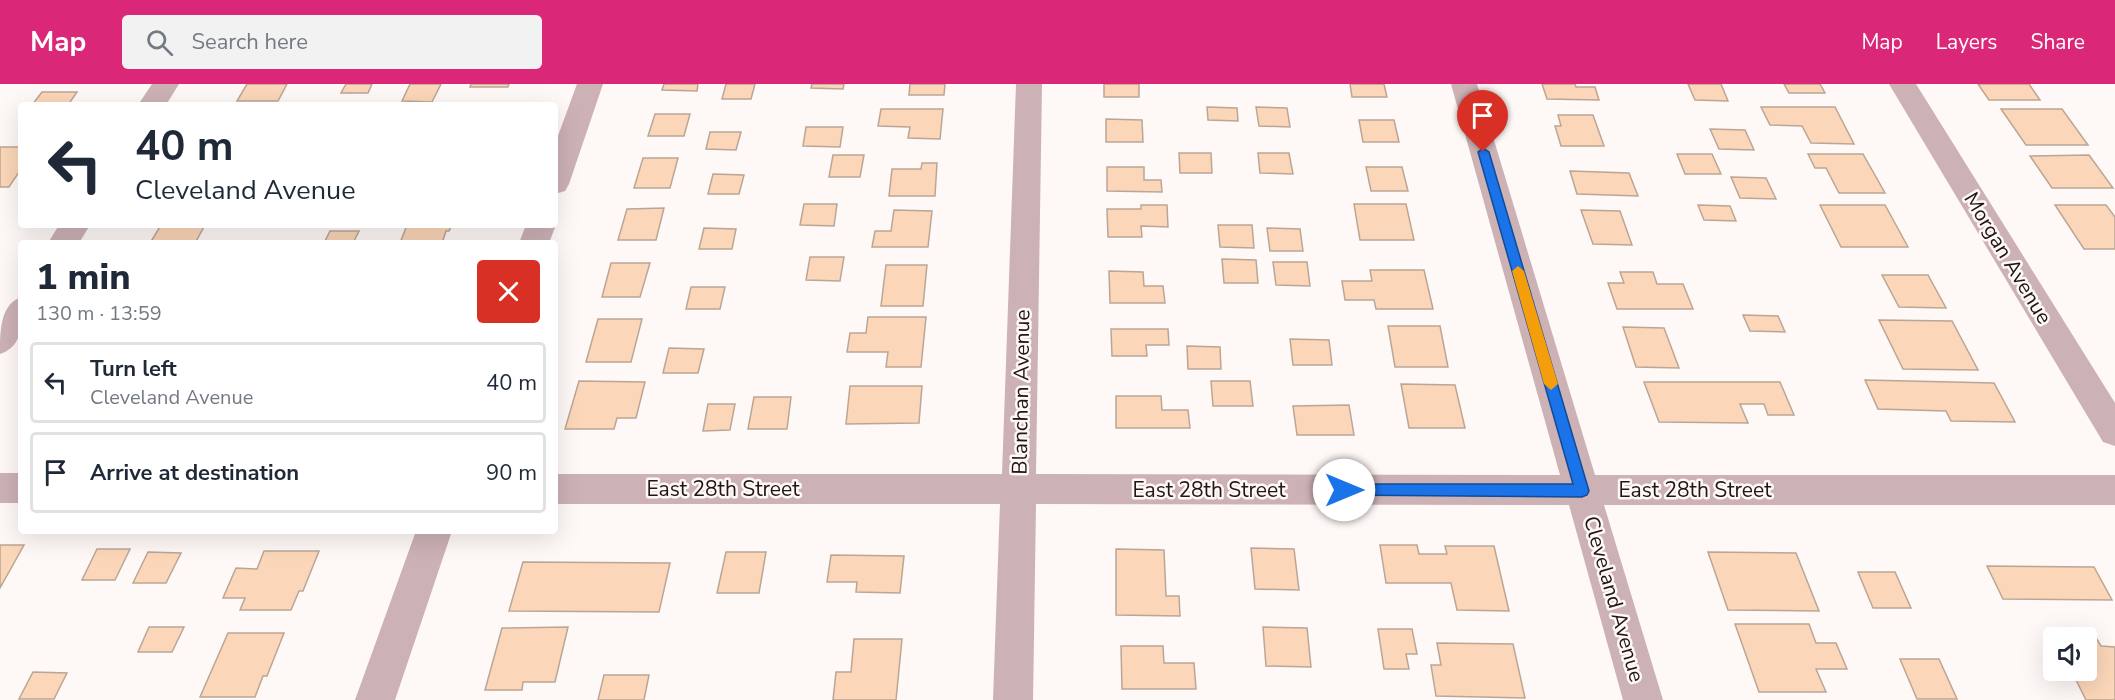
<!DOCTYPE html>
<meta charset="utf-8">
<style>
:root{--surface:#fff;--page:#f2f2f3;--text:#1f2937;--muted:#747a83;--line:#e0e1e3;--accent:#db2777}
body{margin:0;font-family:"Nunito Sans",sans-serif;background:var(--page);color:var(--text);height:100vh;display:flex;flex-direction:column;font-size:22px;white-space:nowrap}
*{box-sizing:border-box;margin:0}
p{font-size:20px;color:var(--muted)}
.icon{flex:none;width:33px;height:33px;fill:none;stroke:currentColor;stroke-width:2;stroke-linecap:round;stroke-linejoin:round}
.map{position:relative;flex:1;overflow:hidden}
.drawer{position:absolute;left:18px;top:156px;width:540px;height:294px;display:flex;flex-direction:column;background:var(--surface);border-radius:6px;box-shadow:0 6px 24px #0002}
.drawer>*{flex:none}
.hud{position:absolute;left:18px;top:18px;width:540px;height:126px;border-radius:6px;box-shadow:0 6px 24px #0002;background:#fff;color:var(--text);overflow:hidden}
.controls{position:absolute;left:2043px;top:543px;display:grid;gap:12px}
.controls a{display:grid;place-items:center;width:54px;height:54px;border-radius:6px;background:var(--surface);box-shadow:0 6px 24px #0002;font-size:30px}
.pin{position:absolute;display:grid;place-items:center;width:51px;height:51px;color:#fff;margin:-62px -26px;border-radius:50% 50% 50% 0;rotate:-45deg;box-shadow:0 0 6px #0007}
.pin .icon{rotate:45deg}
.me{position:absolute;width:66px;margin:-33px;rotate:90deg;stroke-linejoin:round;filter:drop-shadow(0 0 4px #0008)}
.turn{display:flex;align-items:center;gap:21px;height:126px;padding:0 18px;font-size:27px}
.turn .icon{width:78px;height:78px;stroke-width:2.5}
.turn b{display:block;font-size:42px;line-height:51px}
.round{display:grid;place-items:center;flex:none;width:63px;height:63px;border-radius:6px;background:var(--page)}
.headline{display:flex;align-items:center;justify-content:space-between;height:102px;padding:0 18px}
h1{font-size:36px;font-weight:800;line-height:45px}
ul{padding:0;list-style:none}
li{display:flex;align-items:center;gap:18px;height:81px;margin:0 12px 9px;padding:0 6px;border:3px solid var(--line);border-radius:6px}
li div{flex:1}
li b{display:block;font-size:22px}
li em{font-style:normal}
header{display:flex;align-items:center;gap:36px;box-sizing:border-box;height:84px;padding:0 30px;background:var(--accent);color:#fff}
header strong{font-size:28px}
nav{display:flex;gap:33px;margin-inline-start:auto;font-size:21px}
.search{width:420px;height:54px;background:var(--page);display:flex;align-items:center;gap:15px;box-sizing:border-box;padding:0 21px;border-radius:6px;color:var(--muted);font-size:22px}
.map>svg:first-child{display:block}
.building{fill:#fbd6b8;stroke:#bba696;stroke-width:1.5}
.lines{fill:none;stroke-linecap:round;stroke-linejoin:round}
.minor{fill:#ccb1b5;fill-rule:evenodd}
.route{fill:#1a73e8;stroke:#114b97;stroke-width:1.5}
.slow{fill:#f59e0b}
.labels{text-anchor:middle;stroke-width:5;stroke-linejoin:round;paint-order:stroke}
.street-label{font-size:21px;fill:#201614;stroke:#fef8f6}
</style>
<header>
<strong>Map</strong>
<div class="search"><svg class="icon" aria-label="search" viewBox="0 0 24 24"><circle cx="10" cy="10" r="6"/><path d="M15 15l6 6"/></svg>Search here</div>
<nav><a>Map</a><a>Layers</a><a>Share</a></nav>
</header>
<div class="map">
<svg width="2115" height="616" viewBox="0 0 2115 616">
<rect width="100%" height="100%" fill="#fef8f6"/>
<path class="building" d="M247 0H287L278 17H237Z
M346 0H372L368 9H341Z
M410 0H441L432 18 402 17Z
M471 0H509L508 3H470Z
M664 0H698L697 7 662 6Z
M726 0H755L751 15H722Z
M812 0H844L843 5 811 4Z
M910 0H945L944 11H909Z
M1104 0H1139V13H1104Z
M1350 0H1384L1387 13H1352Z
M1542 0H1575L1576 3H1595L1599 16 1547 15Z
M1688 0H1721L1728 17 1695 16Z
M1784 0H1820L1825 9H1789Z
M1978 0H2029L2040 16H1989Z
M42 8H77L68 21H32Z
M1207 23 1237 24 1238 37 1208 36Z
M1256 23 1287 24 1290 43 1259 42Z
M1761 23H1835L1854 60 1811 59 1802 42 1770 41Z
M881 25H943L940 55 908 54 910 43 878 42Z
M2001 25H2062L2088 61H2026Z
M655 30H690L684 52H648Z
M1558 31H1593L1604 62H1561L1555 42H1561Z
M1106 35 1142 36 1143 58H1106Z
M1359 36H1394L1399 58H1363Z
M806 43H843L840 63 803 62Z
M1710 45 1745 46 1754 66 1719 65Z
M710 48H741L736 66 706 65Z
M0 63H21V85L9 103H0Z
M1179 69H1211L1212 89H1180Z
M1258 69H1289L1293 90 1260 89Z
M1677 70H1712L1721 90H1685Z
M1808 70H1863L1885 109H1839L1826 84H1815Z
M833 71H864L860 93H829Z
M2089 71 2113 104H2052L2030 72Z
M643 74H678L670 104H634Z
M922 79H937L935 112H889L892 85H921Z
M1107 83H1144V96H1161L1162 108 1107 107Z
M1366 83H1402L1408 107H1371Z
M1570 87 1629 89 1638 112 1577 110Z
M713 90 744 91 739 110H708Z
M1731 93 1766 94 1776 115 1740 114Z
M804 120H837L834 142 800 141Z
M1354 120H1406L1414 156H1360Z
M1141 121H1167L1168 143 1141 142 1142 153H1108L1107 125H1141Z
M1698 121 1730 122 1736 137 1704 136Z
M1820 121H1885L1908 163H1841Z
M2055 121H2106L2115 133V165H2084Z
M664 124 656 156H618L627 125Z
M894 126 932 127 928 163H872L875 147H891Z
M1581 126 1620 127 1632 161 1593 160Z
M161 141H205L195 159H150Z
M407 141H452L449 147H446L442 159H400Z
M1218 141H1252L1254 164 1220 163Z
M704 144 736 145 732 165H699Z
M1267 144 1300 145 1303 167H1270Z
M330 147H359L353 159H324Z
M810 173H844L840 197 806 196Z
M1222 175 1256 176 1258 199H1224Z
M1273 178H1307L1310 202 1276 201Z
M611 179H650L640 213H602Z
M886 181H927L923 222H881Z
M1370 186H1424L1433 225H1376L1374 216H1345L1342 197H1372Z
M1109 187 1143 188 1144 202H1163L1165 219H1110Z
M1620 188H1653L1657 200H1683L1693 225H1617L1608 199H1624Z
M1882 191H1928L1946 224 1899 223Z
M691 203H725L720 225H686Z
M1743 231 1778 232 1785 248 1750 247Z
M868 233H926L921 283H886L888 268H847L850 249H866Z
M598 235H642L631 278H586Z
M1879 236 1952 237 1978 286 1903 285Z
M1388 242H1440L1448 283H1395Z
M1623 243 1664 244 1679 284 1636 283Z
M1111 245H1168L1169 261H1146L1147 272H1112Z
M1290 255 1329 256 1332 281H1293Z
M1187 262 1220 263 1221 285H1188Z
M669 264 704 265 698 289H663Z
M1865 296 1994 299 2015 338 1951 337 1946 327 1878 325Z
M579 297 645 298 636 334H617L614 345H565Z
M1211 297H1250L1253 322H1213Z
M1644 298H1780L1794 331H1768L1764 320H1740L1748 339 1659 338Z
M1401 300 1455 301 1465 344H1409Z
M850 302H922L919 339 846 340Z
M1116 312H1161L1162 326H1188L1190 344H1116Z
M754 313H791L787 345H748Z
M708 320H735L730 346 703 347Z
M1349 321 1354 351H1297L1293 322Z
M0 461H24L0 504Z
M1380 461H1417L1419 470H1447L1445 462H1494L1509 527 1457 526 1451 499H1386Z
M1251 464 1294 465 1299 506 1255 505Z
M97 465H130L115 496H82Z
M1116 465 1164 466 1166 512H1179L1180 532 1116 531Z
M264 467H319L303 507H299L291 526H240L245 514H223L236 484 257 485Z
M148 468 181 469 166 499H133Z
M726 468H766L759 509H717Z
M1708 468 1796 469 1819 527 1728 526Z
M831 471 904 472 900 509 856 508 857 498H827Z
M523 478 670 479 659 528 509 527Z
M1987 482 2094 483 2112 516 2003 515Z
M1858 488H1895L1911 524H1873Z
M1735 540H1809L1816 559H1836L1847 585H1816L1826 608H1759Z
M149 543H184L172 568H138Z
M568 543 555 598H523L522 606H485L502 544Z
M1263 543 1307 544 1311 583 1266 582Z
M1378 545H1412L1417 570H1406L1409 585H1384Z
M2051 547H2092L2101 562 2115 563V616H2086L2071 586H2086V554H2054Z
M228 549H284L267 592H263L255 613H200Z
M854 555H902L896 616H833L836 588H851Z
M1437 559 1513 560 1525 614 1436 612 1431 581H1441Z
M1121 562H1163L1164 579H1194L1196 605H1122Z
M1900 575H1939L1957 615H1917Z
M33 588 67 589 54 615H19Z
M604 591H649L644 616H598Z"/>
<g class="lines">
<path class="minor" d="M152 0H179L166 21H138Z
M577 0H603L569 100 565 107 555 110V60Z
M1016 0H1042L1036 390 1560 391 1451 0H1477L1595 391H2115V421H1604L1663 616H1623L1569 421 1036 420 1033 616H993L1000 420H555V390H1002Z
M1889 0H1916L2115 319V362L2103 358Z
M555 139 556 141 549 159H519L526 141Z
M59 141H90L79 159H48Z
M21 213C21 236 26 261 0 270 0 247 0 221 21 213Z
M0 389H21V419H0Z
M416 447H452L395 616H355Z"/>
</g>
<path class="route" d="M1483 64 1489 68 1589 407 1587 411 1582 413 1339 411 1337 406 1339 402 1344 400H1573L1478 68Z"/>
<path class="slow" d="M1518 182 1524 187 1558 300 1551 306 1544 300 1512 187Z"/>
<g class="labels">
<g class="street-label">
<text transform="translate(2008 174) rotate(59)" y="7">Morgan Avenue</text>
<text transform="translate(1021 308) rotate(-89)" y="7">Blanchan Avenue</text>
<text x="723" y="412">East 28th Street</text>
<text x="1209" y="413">East 28th Street</text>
<text x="1695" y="413">East 28th Street</text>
<text transform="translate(1614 515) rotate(74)" y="7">Cleveland Avenue</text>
</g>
</g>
</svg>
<div class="controls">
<a><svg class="icon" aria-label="sound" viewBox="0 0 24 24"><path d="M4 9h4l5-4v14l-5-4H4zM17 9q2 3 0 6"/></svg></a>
</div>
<div class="pin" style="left:1483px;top:68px;background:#d93025"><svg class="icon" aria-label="arrive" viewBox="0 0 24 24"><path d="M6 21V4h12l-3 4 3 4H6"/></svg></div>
<svg class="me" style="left:1344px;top:406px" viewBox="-20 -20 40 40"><circle r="19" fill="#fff"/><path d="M0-13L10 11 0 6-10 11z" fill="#1a73e8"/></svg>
<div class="hud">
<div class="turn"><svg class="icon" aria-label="left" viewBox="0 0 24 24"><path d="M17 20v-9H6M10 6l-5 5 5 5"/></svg><div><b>40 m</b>Cleveland Avenue</div></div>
</div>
<section class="drawer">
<div class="headline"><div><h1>1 min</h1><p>130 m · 13:59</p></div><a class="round" style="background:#d93025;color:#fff"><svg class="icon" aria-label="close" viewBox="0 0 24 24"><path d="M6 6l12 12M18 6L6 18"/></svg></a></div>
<ul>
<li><svg class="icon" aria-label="left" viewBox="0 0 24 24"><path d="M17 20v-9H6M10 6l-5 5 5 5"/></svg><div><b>Turn left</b><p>Cleveland Avenue</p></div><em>40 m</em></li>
<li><svg class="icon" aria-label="arrive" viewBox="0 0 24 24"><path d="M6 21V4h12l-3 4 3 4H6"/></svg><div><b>Arrive at destination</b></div><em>90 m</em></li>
</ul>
</section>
</div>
